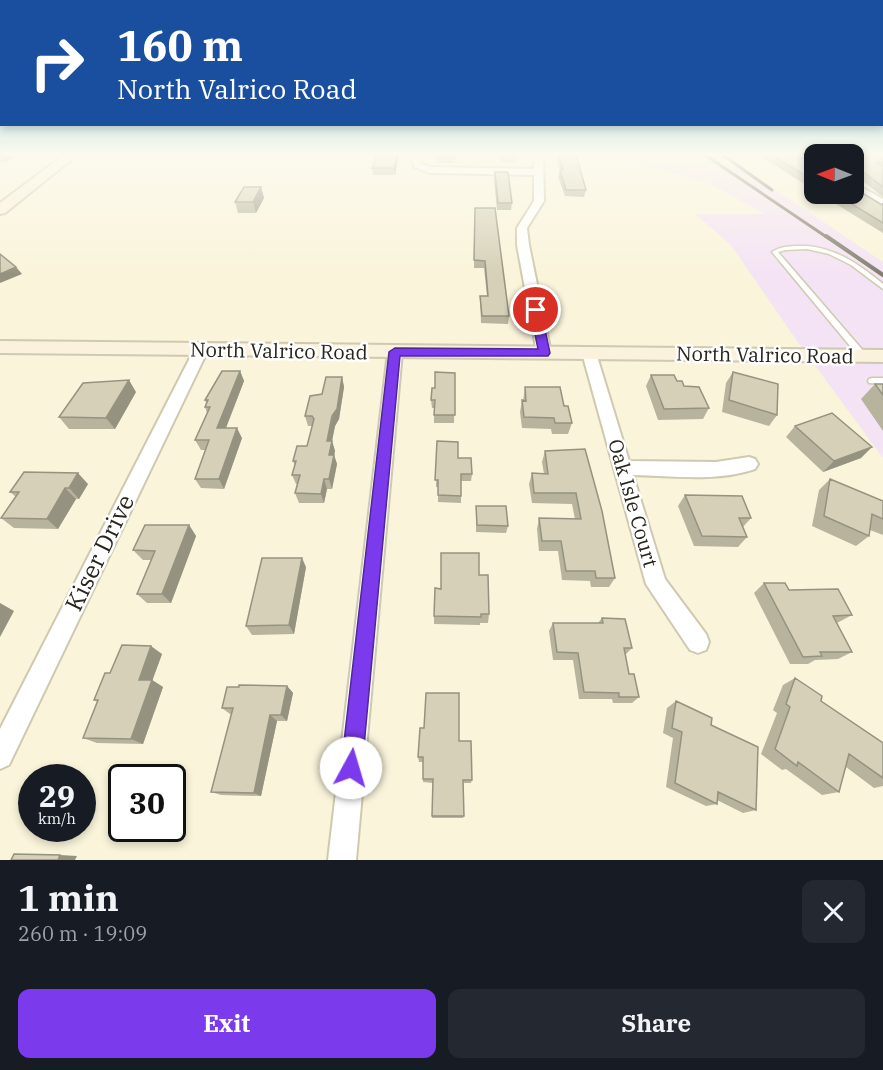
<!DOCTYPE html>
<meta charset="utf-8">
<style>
:root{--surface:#171b24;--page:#242831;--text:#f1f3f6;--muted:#9ea1a6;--accent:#7c3aed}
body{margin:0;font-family:"IBM Plex Serif",serif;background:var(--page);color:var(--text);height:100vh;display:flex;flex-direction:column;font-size:22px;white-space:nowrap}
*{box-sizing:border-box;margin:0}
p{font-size:20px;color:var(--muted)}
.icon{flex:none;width:33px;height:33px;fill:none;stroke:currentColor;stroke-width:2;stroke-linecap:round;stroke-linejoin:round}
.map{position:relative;height:860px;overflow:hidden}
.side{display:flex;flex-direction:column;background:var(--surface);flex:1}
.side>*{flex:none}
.banner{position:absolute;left:0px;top:0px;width:884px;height:126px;box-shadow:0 3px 9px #0003;background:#1a4fa0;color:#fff;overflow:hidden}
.needle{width:39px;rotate:271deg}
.tools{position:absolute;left:804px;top:144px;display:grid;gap:12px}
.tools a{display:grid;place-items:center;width:60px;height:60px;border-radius:12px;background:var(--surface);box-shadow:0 3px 9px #0003;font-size:30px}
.speed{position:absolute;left:18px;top:764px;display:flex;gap:12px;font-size:30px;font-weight:700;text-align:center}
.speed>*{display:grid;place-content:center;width:78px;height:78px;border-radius:50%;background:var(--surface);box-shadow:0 3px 9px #0003;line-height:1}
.speed small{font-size:15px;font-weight:400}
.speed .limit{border:3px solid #111;border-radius:9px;background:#fff;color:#111}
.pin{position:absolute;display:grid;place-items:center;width:51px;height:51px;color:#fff;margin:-26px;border:3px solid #fff;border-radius:50%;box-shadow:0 2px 6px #0007}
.me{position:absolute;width:66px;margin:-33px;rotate:6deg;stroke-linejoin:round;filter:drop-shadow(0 0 4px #0008)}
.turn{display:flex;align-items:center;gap:21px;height:126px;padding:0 18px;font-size:27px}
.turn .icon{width:78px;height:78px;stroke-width:2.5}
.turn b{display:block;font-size:42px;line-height:51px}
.round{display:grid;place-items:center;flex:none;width:63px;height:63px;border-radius:12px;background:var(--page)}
.headline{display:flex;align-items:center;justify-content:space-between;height:102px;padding:0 18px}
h1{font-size:36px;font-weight:700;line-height:45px}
.button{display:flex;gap:12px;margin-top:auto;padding:12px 18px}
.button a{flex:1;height:69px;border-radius:12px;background:var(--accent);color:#fff;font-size:24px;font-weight:700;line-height:69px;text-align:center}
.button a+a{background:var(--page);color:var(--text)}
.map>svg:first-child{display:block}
.commercial{fill:#f4e3f5}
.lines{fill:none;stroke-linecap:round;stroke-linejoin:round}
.lane-casing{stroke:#cec9b0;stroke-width:3}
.street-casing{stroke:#cec9b0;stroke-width:4}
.secondary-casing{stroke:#cec9b0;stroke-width:4}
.lane{fill:#fff;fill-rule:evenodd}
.street{fill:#fff;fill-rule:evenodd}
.secondary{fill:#faf2dc;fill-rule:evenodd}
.rail-far1{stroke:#827e6e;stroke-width:3}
.rail{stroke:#827e6e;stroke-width:4}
.wall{fill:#b7b39d}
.shaded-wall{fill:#959280}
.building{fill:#d5d0b7;stroke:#959280;stroke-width:1.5}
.route{fill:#7c3aed;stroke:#51269a;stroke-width:1.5}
.labels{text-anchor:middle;stroke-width:5;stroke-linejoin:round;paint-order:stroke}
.street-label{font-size:20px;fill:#27251c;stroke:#fff}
.near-street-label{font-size:24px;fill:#27251c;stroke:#fff}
</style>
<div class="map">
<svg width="883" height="860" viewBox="0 0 883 860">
<rect width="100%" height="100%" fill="#f9f4da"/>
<path class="commercial" d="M626 158 736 163 883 262V351H804L731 245 695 214H765L714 186 681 175 640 166Z
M811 360 883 361V458Z"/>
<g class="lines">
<defs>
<path id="lane" d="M807 246C838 249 860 265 883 284V289L851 265 829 254 807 249 786 250 778 252 866 354 867 356 866 358H860L772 252C782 245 795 246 807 246Z
M872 378H883V384L869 383 868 381 869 379Z"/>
<path id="street" d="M412 155H420L421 164 431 167 534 169 535 155H543L544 201 527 228 529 245 551 353 549 356H539L537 353 517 245V228L534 201V175L430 173 414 167Z
M796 155H806L814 160V166Z
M854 183 883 199V206L854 190Z
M201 345 208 350 9 765 0 769V729L194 350Z
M395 347 402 352 356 860H328L388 352Z
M589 348 596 353 629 461 716 462 749 457 755 459 758 464 755 469C717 482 673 476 633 475L665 579 706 634 709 642 706 650 698 653 690 650 646 584 582 353Z"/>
<path id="secondary" d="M64 155H77L5 213 0 214V203Z
M0 341 883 350V362L0 353Z"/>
</defs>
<use href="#lane" class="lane-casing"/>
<use href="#street" class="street-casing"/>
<use href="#secondary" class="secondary-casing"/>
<use href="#lane" class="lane"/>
<use href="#street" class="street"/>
<use href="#secondary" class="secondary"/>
<path class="rail-far1" d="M705 155 828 238
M723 155 772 190"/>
<path class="rail" d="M826 236 883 275"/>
</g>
<path class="wall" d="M0 155H17L7 162H0Z
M377 155H399L395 175H373L372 168Z
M436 155H455V163H437Z
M500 155H521L520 159H516V163L501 162Z
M557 155H576L586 190 584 197 565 196 558 177 560 170 557 163 558 158Z
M759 155H797L814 165V190Z
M854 155H883V197L854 174Z
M495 172 512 203 511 210H497L494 179Z
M261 187 264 198 256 213H238L235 202Z
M820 194H854L882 205 883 203V233Z
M475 208 509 316 508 324 481 323 480 296H487L484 268H474Z
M240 371 244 381 226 428 242 438 224 489 201 488 195 479 206 450H201L195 440 207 413 205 407 206 403 205 400Z
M733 372 777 415 769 426 722 412 726 383Z
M455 373 454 423H434V408H432L431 400Z
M651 375 677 381 709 408 703 419 658 420 646 386Z
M342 377 344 387 339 419 335 426 332 441 335 451 334 455 337 464 332 489H327L324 503H299L295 493 297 484H296L292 475 295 466 293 461 307 446 312 426H308L305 416 322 394Z
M875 384H883V431L861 399Z
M525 387 564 406 572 423 568 434H552L551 429 522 428 520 412 522 400 523 401Z
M136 392 115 429H69L59 417Z
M795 426 861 458 823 472 786 437Z
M437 441 458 458 472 474 471 481H461V503L438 502V487H436Z
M585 449 615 578 609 587H591L590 581 562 580 558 551H539L537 529 539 518 575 519 572 504 532 503 529 484 532 473 544 474 542 462 545 451Z
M830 479 883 501V535L870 530 869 536 856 546 812 526 819 490Z
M88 484 79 499H76L58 529 14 528 1 518 16 497 10 492Z
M685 495 751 518 743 527 747 537 738 547 694 546 678 506Z
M476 506 508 526 506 533 476 532Z
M189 525 196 536 171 603H147L137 594 151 560H143L133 550Z
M306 567 294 634 252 635 246 626Z
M479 575 489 614 488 623H480V625L434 624V616L441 589Z
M764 583 789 590 852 615 837 623 852 652 838 659 815 660 808 664H790L754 593Z
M602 618 632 648 625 655 629 674 639 697 632 703H613L612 699H579L573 660H553L549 631 553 623H598Z
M162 654 152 680 163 687 143 744 97 743 83 738 98 702 94 700 110 673Z
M795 678 821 701 883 743V786L874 788 846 767 839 792 822 795 786 769 782 770 761 754 777 713 773 710 783 685Z
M287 686 293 693 287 721H277L261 796 221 795 211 792 232 714H230L222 708Z
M676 701 711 725 756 810 743 813 717 800V804L706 806 666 787 673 738 663 733 667 708Z
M459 741 472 780 471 783H463L464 816 463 818H432L433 783 423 782V762H419L418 757Z"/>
<path class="shaded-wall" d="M5 155H17L7 162 4 156Z
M397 155H399L395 175 394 168Z
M261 187 264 198 256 213 253 202Z
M16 267 22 274 0 283V274Z
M240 371 244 381 222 438 217 428Z
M342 377 344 387 339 419 335 426 330 451 327 441Z
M129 380 136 392 115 429 106 418Z
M237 428 242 438 224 489 219 479Z
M332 441 335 451 332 464 329 455Z
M872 447 861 458 823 472 834 461Z
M334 455 337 464 332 489 329 479Z
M78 473 88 484 79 499 69 488Z
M324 479 327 489 324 503 321 494Z
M65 488 76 499 58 529 47 519Z
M189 525 196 536 171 603 162 594Z
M302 558 306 567 294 634 289 625Z
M0 603 14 611 0 637Z
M151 646 162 654 150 687 139 680Z
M152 680 163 687 143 744 131 739Z
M287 686 293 693 287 721 281 715Z
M270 715 277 721 261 796 254 793Z
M60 855 77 856 75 860H58Z"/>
<path class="building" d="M377 155H397L394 168H372Z
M437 155H455V157H437Z
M501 155H516V156H501Z
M559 155H576L586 190H566L560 170H563L559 156Z
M772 155H797L814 165V181Z
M854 155H883V162H875L883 166V187L854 165Z
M495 172H508L512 203H498Z
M244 187H261L253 202H235Z
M854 188 882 205 883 203V223L835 194H854Z
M475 208H495L509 316H482L480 296H488L485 261 474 260Z
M0 254 16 267 0 274Z
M222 371H240L217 428H237L219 479H195L209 440H195L210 407H205L208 400H205Z
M435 372 455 373V415H434L435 400H431L432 388H435Z
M733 372 778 384 777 415 729 400Z
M651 375H674L677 381H682L684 386 699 387 709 408 664 409Z
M326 377H342L337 409 332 416 327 441H332L329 455H334L329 479H324L321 494 295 493 300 475H292L296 461H293L297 446H307L314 419 312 416H305L310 396 322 394Z
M129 380 106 418 59 417 83 383Z
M875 384H883V395Z
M525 387H560L564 406H568L572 423H555L554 418 524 417 522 400 526 401Z
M832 413 872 447 834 461 795 426Z
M437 441 458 442V458H471L472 474H461V496L438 495V480H435Z
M585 449 602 511 615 578H596L595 571H566L561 541H542L539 518 581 519 576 493H534L532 473 548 474 545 451Z
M24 472 78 473 69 488H65L47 519 1 518 19 492H10Z
M830 479 883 501V519L872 514 869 536 824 516Z
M685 495 742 496 751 518H739L747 537 702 536Z
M476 506H506L508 526 477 525Z
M145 525H189L162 594H137L155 551 133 550Z
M441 553H479V575H488L489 614H481V617L434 616 435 588 441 589Z
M262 558H302L289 625 246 626Z
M764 583H785L789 590 838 589 852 615 833 616 852 652H820L822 656 803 657Z
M602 618 625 619 632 648H624L629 674H634L639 697H619V693L584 692 578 653 557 652 553 623H603Z
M122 645 151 646 139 680H152L131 739 83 738 98 700H94L105 673H110Z
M795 678 822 696 821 701 883 743V778L849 754 839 792 798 762 797 766 775 749 790 707 786 704Z
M239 685 287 686 281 715H270L254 793 211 792 233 708H222L227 687H239Z
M426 693H459V741H471L472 780H463L464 816H432L433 779H423V757H418L420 728H424Z
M676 701 712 718 711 725 758 747 756 810 718 792 717 804 675 783 682 732 672 728Z
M14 854 60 855 58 860H11Z"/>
<linearGradient id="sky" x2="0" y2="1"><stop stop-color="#52bade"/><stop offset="0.56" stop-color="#fcfaee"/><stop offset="1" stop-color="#fcfaee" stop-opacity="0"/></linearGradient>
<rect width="883" height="275" fill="url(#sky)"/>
<path class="route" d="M536 306 541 310 550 353 548 356H400L362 768 359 775 351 779 344 775 341 768 389 352 395 348 538 349 530 310Z"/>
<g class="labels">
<g class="street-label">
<text transform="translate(279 351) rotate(1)" y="7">North Valrico Road</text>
<text transform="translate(765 355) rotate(1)" y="7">North Valrico Road</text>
<text transform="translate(633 503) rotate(74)" y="7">Oak Isle Court</text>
</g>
<g class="near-street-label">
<text transform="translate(100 553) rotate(-64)" y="8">Kiser Drive</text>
</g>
</g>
</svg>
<div class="tools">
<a><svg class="needle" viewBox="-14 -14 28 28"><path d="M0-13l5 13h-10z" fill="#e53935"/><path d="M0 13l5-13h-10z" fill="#9ea1a6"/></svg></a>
</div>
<div class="speed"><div>29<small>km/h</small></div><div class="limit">30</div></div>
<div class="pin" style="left:536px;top:310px;background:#d93025"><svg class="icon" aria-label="arrive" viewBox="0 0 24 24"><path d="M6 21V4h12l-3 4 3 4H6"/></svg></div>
<svg class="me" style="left:351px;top:768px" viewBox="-20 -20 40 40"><circle r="19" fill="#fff"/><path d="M0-13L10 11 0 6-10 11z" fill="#7c3aed"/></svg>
<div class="banner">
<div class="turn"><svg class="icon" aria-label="right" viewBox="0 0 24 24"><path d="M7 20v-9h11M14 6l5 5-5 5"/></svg><div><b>160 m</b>North Valrico Road</div></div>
</div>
</div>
<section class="side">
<div class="headline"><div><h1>1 min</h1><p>260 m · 19:09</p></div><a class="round"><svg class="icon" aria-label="close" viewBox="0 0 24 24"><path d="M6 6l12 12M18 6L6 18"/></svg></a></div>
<div class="button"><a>Exit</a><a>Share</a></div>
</section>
